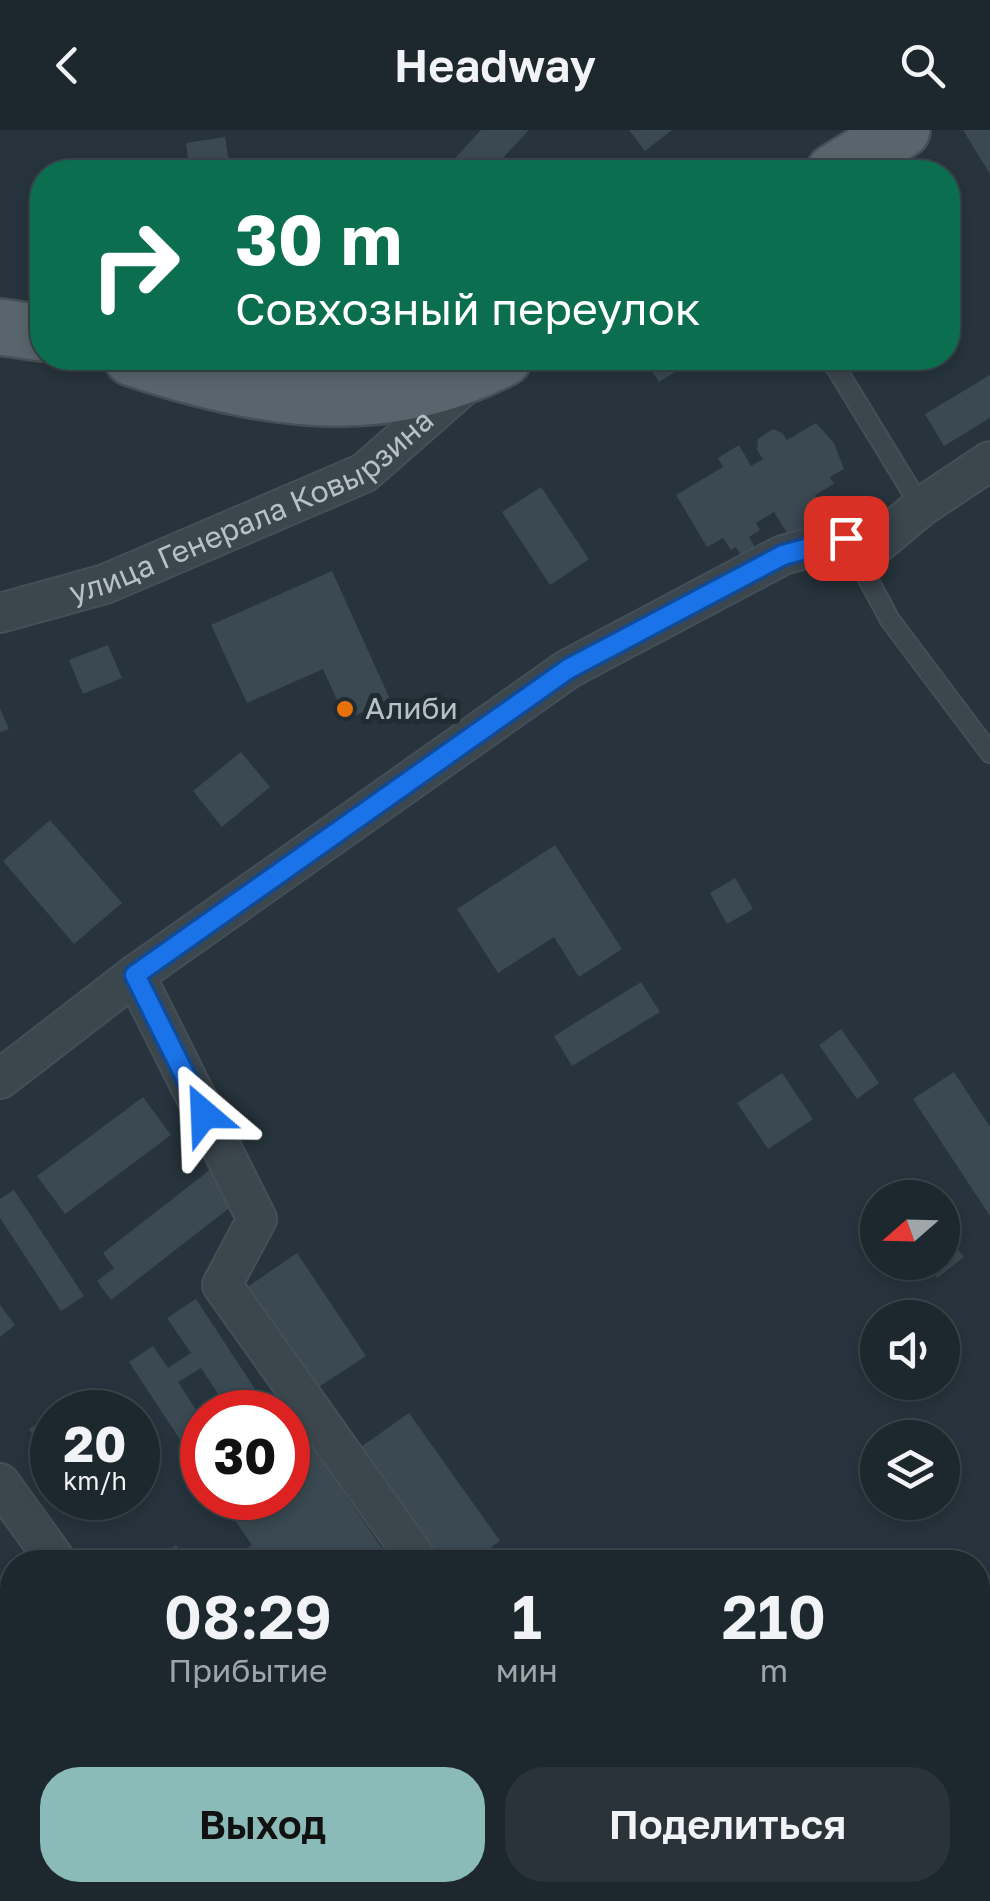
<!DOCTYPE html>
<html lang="ru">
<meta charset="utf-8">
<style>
:root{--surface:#1d272e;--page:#2a333a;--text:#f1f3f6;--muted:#a0a5aa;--line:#3b444a;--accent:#8bbbb9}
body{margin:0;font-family:"Golos Text",sans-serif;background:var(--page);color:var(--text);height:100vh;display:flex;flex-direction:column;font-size:38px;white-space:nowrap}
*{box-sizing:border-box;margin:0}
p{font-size:32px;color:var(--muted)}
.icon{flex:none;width:55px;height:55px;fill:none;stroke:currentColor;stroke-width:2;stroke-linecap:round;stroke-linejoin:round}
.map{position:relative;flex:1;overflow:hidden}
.side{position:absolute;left:0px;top:1420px;width:990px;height:352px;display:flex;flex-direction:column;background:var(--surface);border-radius:40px 40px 0 0;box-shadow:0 5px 15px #0003,0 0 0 2px var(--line)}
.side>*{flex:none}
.top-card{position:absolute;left:30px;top:30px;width:930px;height:210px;border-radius:40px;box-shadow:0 5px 15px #0003,0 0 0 2px var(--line);background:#0b6e4f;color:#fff;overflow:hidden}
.needle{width:65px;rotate:250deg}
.fabs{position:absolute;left:860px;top:1050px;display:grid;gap:20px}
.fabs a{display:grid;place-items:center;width:100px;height:100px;border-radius:50%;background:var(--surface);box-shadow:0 5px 15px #0003,0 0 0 2px var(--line);font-size:50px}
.speed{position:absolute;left:30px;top:1260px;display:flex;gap:20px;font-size:50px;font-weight:700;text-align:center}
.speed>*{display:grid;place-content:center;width:130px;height:130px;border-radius:50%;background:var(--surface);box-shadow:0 5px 15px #0003,0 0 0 2px var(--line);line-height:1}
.speed small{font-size:25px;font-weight:400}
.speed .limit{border:15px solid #d22;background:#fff;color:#111}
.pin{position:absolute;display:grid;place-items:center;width:85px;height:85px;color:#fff;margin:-42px;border-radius:20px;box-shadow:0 5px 15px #0006}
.me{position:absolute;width:110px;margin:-55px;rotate:334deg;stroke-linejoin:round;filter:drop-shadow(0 0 8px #0008)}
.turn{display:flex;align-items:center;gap:35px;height:210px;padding:0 40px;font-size:45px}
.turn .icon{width:130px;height:130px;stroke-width:2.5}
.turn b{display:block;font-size:70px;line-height:85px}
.eta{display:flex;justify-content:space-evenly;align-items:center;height:170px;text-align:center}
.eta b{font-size:60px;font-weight:600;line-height:70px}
.primary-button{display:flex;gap:20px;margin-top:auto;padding:20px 40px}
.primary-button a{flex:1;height:115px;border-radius:40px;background:var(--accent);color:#111;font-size:40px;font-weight:600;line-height:115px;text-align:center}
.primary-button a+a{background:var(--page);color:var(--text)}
header{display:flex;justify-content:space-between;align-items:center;height:130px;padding:0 40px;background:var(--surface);font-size:45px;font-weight:600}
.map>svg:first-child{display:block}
.building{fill:#3a4952}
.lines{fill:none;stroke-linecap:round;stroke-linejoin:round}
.lane-casing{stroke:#444f56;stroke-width:22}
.street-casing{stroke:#444f56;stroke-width:42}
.primary-casing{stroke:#444f56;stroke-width:60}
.lane{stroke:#3b464d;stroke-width:18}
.street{stroke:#3b464d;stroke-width:38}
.primary{stroke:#59656d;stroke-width:55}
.route-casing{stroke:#114b97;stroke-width:25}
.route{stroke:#1a73e8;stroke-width:18}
.food-dot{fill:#e8710a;stroke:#202b32;stroke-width:4}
.labels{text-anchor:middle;stroke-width:10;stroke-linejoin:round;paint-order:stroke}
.street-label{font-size:30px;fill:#b7c0c8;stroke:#202b32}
.poi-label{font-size:30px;fill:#b7c0c8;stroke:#202b32;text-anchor:start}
</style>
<header><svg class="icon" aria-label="back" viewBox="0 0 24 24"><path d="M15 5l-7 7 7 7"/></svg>Headway<svg class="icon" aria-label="search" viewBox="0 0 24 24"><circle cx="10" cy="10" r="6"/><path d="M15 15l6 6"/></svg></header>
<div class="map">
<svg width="990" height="1771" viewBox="0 0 990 1771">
<rect width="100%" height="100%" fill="#27343d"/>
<path class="building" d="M481 0H529L490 42H449L445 39Z
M629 0H672L645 21Z
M963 0H990V44Z
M225 7 230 38 252 35 253 42H190L186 13Z
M644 228H698L659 252Z
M990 245V288L944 316 925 284Z
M816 293 834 313 844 339 830 347 834 354 815 365 826 384 789 406 774 382 756 393 760 400 749 407 755 417 741 426 736 417 731 420 723 408 707 417 676 365 723 337 718 328 739 315 751 336 763 329 757 320 758 309 773 299 782 303 787 310Z
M541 357 589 429 550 455 502 382Z
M332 441 390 569 346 590 323 539 247 573 211 495Z
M108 515 122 548 83 564 69 530Z
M0 578 9 599 0 602Z
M241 622 270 657 222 697 193 661Z
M50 690 122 773 74 814 3 731Z
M555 715 622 819 579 847 554 807 498 843 457 779Z
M735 748 753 779 727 794 710 763Z
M641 852 660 882 572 936 554 906Z
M841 899 879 953 857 969 819 915Z
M954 942 990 997V1086L913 969Z
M782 943 813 989 768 1019 737 973Z
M143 967 171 1005 65 1084 37 1046Z
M211 1039 237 1072 111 1170 97 1151 114 1138 103 1123Z
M907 1054 918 1068H890Z
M14 1060 84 1166 61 1181 0 1088V1069Z
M942 1100 964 1127 937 1148 926 1132H942Z
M297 1123 366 1226 314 1260 246 1158Z
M196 1169 270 1282H230L201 1238 178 1252 202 1289V1330L196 1334 129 1232 153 1216 168 1238 191 1223 167 1188Z
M0 1175 15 1195 0 1207Z
M92 1258 108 1282H55Z
M409 1283 500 1411 470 1432H438L358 1319Z
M52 1284V1334L29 1299Z
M305 1306 388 1427 381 1432H233L231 1430 252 1415 226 1377 239 1368H262L266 1374 276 1368H288V1359L295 1354 288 1344V1318Z
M176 1415 188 1432H149Z
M665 1760H750L758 1771H672Z"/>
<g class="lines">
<defs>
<path id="lane" d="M830 228 921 377
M846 408 890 490 990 623"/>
<g id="street">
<path id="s1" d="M0 483 105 454 364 343 470 250"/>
<path d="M135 845 257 1089 222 1155 419 1432"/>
<path d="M0 949 135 845 568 539 783 425 846 408 879 412 921 377 990 331"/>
<path d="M0 1353 57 1432"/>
<path d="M292 1760 300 1771"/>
<path d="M652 1760 659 1771"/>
</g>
<path id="primary" d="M834 42 902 0
M0 197 42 203
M132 228C258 270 381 292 504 228"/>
</defs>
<use href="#lane" class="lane-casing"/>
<use href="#street" class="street-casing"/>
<use href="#primary" class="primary-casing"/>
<use href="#lane" class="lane"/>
<use href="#street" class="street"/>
<use href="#primary" class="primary"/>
</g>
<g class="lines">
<defs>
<path id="route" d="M204 984 135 845 568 539 783 425 846 408"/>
</defs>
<use href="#route" class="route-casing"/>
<use href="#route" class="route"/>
</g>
<circle class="food-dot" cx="345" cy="579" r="10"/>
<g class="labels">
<g class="street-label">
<text dy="10" stroke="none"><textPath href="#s1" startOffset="275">улица Генерала Ковырзина</textPath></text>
</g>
<g class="poi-label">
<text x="365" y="589">Алиби</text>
</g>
</g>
</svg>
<div class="fabs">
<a><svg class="needle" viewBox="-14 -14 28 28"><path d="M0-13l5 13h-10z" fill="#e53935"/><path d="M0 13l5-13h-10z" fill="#a0a5aa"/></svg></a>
<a><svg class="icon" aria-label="sound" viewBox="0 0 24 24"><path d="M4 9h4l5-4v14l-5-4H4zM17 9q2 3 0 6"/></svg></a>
<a><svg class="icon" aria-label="layers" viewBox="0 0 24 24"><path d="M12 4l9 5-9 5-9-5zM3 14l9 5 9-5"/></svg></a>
</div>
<div class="speed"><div>20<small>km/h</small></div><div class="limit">30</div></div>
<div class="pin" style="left:846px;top:408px;background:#d93025"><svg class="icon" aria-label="arrive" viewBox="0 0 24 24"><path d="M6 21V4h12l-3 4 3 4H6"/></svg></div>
<svg class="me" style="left:204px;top:984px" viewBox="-20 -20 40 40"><path d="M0-17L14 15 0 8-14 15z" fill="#1a73e8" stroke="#fff" stroke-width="4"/></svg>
<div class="top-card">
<div class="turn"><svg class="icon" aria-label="right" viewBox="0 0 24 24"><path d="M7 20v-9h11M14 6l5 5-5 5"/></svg><div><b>30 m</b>Совхозный переулок</div></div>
</div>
<section class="side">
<div class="eta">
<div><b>08:29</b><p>Прибытие</p></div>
<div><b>1</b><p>мин</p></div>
<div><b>210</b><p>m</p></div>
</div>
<div class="primary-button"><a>Выход</a><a>Поделиться</a></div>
</section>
</div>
